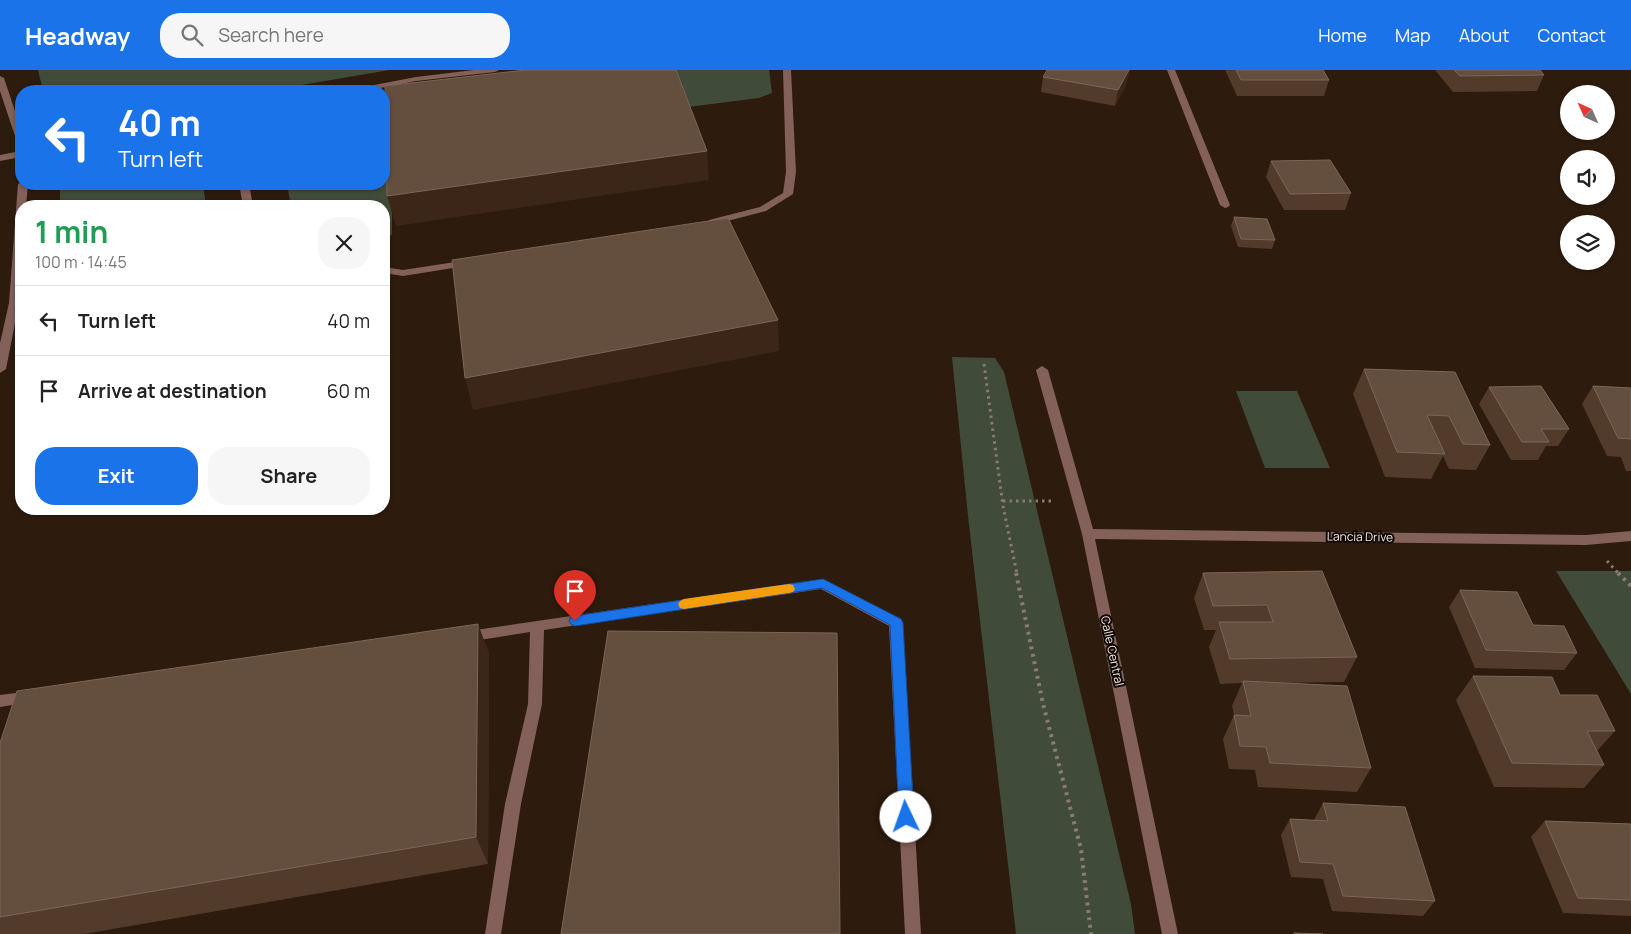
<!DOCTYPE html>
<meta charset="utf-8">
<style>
:root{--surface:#fff;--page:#f6f6f6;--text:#222;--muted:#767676;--line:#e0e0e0;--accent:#1a73e8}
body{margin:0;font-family:Manrope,sans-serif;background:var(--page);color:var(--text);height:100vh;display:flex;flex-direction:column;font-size:19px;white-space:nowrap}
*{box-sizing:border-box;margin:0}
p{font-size:16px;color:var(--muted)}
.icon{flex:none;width:28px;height:28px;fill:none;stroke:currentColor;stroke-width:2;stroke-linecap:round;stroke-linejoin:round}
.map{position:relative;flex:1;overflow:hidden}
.side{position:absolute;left:15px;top:130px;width:375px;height:315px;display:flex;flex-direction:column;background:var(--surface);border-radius:20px;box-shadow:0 1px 4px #0004}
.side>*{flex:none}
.hud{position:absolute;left:15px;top:15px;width:375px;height:105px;border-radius:20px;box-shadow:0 1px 4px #0004;background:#1a73e8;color:#fff;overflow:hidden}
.needle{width:32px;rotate:315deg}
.fabs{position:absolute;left:1560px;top:15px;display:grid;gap:10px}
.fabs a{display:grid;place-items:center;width:55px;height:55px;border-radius:50%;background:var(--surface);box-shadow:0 1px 4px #0004;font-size:25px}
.pin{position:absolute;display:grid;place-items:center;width:42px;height:42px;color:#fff;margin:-51px -21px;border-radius:50% 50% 50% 0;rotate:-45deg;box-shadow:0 0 5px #0007}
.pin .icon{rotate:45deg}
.me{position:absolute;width:55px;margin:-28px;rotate:357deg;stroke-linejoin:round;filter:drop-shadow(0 0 4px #0008)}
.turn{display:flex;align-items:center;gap:18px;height:105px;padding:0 20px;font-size:22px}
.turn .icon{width:65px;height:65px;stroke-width:2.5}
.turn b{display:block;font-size:35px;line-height:42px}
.round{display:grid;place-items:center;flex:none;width:52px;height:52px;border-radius:20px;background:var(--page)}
.head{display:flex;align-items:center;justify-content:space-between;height:85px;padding:0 20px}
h1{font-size:30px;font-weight:700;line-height:38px;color:#1e9e55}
.primary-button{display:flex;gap:10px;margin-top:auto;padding:10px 20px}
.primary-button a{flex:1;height:58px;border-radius:20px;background:var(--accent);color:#fff;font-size:20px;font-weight:700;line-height:58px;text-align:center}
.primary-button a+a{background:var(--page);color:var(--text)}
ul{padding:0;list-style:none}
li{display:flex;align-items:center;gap:15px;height:70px;padding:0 20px;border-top:1px solid var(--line)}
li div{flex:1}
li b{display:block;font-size:19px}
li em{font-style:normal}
header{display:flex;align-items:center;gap:30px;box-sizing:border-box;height:70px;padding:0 25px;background:var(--accent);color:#fff}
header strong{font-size:24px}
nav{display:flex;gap:28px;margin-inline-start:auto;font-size:18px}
.search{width:350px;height:45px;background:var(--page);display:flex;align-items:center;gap:12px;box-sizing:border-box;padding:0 18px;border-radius:20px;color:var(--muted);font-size:19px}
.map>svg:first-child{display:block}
.green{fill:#404b39}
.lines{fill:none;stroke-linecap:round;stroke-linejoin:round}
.path-far1{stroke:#8b7b6f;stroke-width:3;stroke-dasharray:2.5 4;stroke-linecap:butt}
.path{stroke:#8b7b6f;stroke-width:4;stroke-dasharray:3 4.5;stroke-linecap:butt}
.lane{fill:#836059;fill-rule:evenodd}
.street{fill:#836059;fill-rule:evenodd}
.wall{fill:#523b2b}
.shaded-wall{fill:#3c2617}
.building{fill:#644e3e;stroke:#7b6658}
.route{fill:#1a73e8;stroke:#114b97}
.slow{fill:#f59e0b}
.labels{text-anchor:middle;stroke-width:4;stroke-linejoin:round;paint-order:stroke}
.street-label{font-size:12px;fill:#f7eae1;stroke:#0f0804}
</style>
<header>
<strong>Headway</strong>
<div class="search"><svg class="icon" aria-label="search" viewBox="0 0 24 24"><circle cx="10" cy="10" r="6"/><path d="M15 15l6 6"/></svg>Search here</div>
<nav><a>Home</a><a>Map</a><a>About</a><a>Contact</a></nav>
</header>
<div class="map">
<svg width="1631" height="864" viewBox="0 0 1631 864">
<rect width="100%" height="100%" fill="#2d1b0d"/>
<path class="green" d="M38 0H390L266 21H43Z
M608 0H769L772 23 759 28 688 37 392 44V165L384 166V136H291L287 114H384V29L533 7Z
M60 114H203L206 136H60Z
M952 287 995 288 1004 302 1131 834 1135 864H1016L968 446Z
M1236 321H1297L1330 398H1265Z
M1556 501H1631V624Z"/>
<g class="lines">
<path class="path-far1" d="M984 294 1003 436 1017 504
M1003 431H1055
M1607 491 1619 504"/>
<path class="path" d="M1016 503 1043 634 1081 779 1091 864
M1618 503 1631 516"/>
<path class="lane" d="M1167 0H1175L1230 135 1228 137 1225 138 1220 135Z
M823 509 901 549 903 553 921 864H905L889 556 821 519 544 560 542 634 521 734 501 864H485L505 734 528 634 530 562 467 572 462 570 460 566 462 562Z
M31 621 36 623 38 627 36 631 0 637V625Z"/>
<path class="street" d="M474 0H499L495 2 416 11 365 21H349L353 19 416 7Z
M783 0H791L796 102 793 124 766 141 712 155 709 154V150L760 137 783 123 786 102Z
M0 6 4 8 21 59V75L17 72 0 21Z
M21 81V87L0 91V85Z
M21 112V114H28L26 136H21L19 233 6 299 0 303V273L9 233 18 114Z
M239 114H249L253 136H243Z
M468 190 472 191V195L403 206 384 203V197L403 200Z
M1042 296 1048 300 1093 459 1586 465 1631 461V471L1586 475 1095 469 1178 864H1162L1082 464 1036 300Z"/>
</g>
<path class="wall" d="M1226 0H1323L1329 10 1324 26H1237L1226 2Z
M1435 0H1540L1544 5 1537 21 1453 22Z
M1043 7 1127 13 1115 36 1041 22Z
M1271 91 1351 123 1345 140H1284L1266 107Z
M1234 147 1275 170 1272 179 1238 177 1231 156Z
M1364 299 1455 302 1490 375 1476 400 1449 399 1443 386 1431 409 1385 407 1353 324Z
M1593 316 1631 318V401H1626L1621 387 1607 386 1582 334Z
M1489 317 1569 359 1558 376H1546L1538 390H1511L1479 334Z
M1322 501 1357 587 1344 612 1271 613 1371 698 1357 722 1258 717 1255 700 1229 699 1223 669 1234 645 1232 636 1242 613 1220 614 1209 577 1216 560H1204L1194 528 1203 503Z
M1460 520 1533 555 1577 583 1564 600 1475 598 1449 537Z
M478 554 489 584 488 794 84 864H0V673Z
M1473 606 1560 625 1615 661 1597 681 1604 695 1584 718 1494 717 1456 630Z
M1323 733 1435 831 1423 846 1332 841 1323 809 1291 807 1281 765 1290 749 1314 750Z
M1545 751 1631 754V846L1563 843 1531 767Z"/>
<path class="shaded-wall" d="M1129 0H1130L1127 13 1115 36 1118 20Z
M707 81 709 110 396 156 387 126Z
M778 250 779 281 473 340 465 308Z
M478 554 489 584 488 794 476 767Z"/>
<path class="building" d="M525 0H676L707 81 387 126 385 16Z
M1047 0H1129L1118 20 1043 7Z
M1236 0H1323L1329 10H1241Z
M1454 0H1540L1544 5 1460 6Z
M1330 90 1351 123 1290 124 1271 91Z
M1234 147 1267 149 1275 170 1241 169Z
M728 148 778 250 465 308 452 190Z
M1364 299 1455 302 1490 375 1463 374 1449 346 1427 345 1445 384 1397 382Z
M1541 316 1569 359H1541L1549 372H1522L1489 317Z
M1593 316 1631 318V369L1618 368Z
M1322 501 1357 587 1230 589 1219 552H1273L1267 535 1213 536 1203 503Z
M1460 520 1517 522 1533 555 1564 556 1577 583 1486 580Z
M478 554 476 767 0 847V673L17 621Z
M608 561 837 563 840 864H561Z
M1473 606 1552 607 1560 625H1597L1615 661H1587L1604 695 1512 693Z
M1243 611 1347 616 1371 698 1270 693 1266 677 1240 676 1234 645 1251 646Z
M1323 733 1405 737 1435 831 1343 826 1333 794 1300 792 1290 749 1328 751Z
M1545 751 1631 754V830L1578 828Z
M1294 863 1323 864H1294Z"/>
<path class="route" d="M823 509 901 549 903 553 914 747 912 752 906 754 901 752 899 747 890 555 822 518 575 556 571 554 569 551 571 547 575 546Z"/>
<path class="slow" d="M789 514 793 515 795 519 793 522 789 523 684 539 680 538 678 534 680 531 684 529Z"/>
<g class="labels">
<g class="street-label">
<text transform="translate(1360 467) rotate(1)" y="4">Lancia Drive</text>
<text transform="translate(1112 581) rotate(78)" y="4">Calle Central</text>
</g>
</g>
</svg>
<div class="fabs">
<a><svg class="needle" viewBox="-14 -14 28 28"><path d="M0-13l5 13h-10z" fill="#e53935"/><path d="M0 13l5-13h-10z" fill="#767676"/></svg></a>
<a><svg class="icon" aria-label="sound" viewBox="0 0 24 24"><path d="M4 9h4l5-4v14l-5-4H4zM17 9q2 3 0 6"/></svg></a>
<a><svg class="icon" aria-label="layers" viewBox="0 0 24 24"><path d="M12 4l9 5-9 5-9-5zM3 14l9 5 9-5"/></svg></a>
</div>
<div class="pin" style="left:575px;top:551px;background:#d93025"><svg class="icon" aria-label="arrive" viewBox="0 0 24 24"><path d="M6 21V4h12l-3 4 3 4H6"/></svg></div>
<svg class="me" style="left:906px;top:747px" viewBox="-20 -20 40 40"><circle r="19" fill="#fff"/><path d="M0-13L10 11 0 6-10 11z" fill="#1a73e8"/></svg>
<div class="hud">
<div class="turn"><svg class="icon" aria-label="left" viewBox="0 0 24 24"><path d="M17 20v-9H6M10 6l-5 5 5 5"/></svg><div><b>40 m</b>Turn left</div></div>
</div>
<section class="side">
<div class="head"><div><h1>1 min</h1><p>100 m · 14:45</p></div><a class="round"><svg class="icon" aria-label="close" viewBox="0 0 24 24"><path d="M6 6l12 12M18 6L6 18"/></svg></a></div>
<ul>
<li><svg class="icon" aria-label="left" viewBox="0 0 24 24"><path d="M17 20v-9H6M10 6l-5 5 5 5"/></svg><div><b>Turn left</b></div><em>40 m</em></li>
<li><svg class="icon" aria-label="arrive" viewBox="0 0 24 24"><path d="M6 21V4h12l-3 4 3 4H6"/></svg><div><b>Arrive at destination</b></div><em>60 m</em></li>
</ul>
<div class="primary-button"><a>Exit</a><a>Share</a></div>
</section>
</div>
